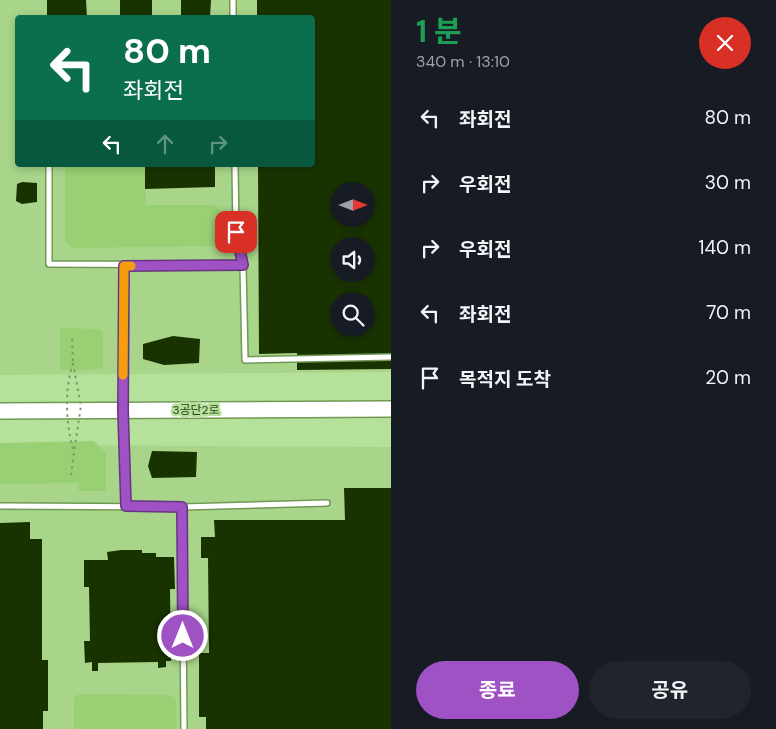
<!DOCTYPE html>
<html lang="ko">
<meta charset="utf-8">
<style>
:root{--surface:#171b24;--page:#20242c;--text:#f1f3f6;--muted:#9ea1a6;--accent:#9f52c4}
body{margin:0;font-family:"DM Sans","Noto Sans KR",sans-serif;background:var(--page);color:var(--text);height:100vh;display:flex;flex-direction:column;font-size:19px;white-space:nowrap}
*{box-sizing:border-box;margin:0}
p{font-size:16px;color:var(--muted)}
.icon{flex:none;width:28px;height:28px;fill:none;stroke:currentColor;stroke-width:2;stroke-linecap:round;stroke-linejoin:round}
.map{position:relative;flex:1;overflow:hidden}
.side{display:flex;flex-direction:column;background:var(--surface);width:385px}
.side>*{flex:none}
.banner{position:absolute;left:15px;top:15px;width:300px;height:152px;border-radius:5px;box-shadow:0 2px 8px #0003;background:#0b6e4f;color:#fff;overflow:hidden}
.needle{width:32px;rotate:90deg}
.fabs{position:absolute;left:330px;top:182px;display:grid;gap:10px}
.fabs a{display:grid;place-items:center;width:45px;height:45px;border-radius:50%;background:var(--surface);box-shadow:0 2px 8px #0003;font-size:25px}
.pin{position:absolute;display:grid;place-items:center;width:42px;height:42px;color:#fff;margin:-21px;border-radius:10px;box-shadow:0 2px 8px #0006}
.me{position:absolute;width:55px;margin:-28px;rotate:0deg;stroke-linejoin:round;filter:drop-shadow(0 0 4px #0008)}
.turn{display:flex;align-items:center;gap:18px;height:105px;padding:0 25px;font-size:22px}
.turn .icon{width:65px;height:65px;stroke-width:2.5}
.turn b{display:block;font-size:35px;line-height:42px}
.lanes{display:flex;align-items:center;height:48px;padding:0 25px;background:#0003;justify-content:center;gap:25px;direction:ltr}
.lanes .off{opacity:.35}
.round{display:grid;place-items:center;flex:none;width:52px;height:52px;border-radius:26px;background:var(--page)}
.summary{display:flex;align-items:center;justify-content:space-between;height:85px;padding:0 25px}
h1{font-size:30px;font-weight:700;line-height:38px;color:#1e9e55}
.button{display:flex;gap:10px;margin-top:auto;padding:10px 25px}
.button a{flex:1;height:58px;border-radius:30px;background:var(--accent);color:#fff;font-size:20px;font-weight:700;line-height:58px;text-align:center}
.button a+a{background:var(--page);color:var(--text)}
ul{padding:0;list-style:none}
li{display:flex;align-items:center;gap:15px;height:65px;padding:0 25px}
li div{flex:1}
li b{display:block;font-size:19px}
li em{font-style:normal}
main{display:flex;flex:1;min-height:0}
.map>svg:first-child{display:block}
.built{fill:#a8d589;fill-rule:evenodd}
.green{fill:#9ad074}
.building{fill:#193300;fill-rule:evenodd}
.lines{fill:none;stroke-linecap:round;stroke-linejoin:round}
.lane-casing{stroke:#719955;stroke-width:8}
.secondary-casing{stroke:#719955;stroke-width:18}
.path{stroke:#7c9c67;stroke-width:2;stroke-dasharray:2.5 4;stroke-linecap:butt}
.lane{stroke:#fff;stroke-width:5}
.secondary{stroke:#fff;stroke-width:15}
.path-bridge{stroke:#7c9c67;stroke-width:2;stroke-dasharray:2.5 4;stroke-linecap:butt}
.route-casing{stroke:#67357f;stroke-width:12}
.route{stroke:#9f52c4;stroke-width:9}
.slow{stroke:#f59e0b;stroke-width:9}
.labels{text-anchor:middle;stroke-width:5;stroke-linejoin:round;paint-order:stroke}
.street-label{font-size:12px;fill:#2c3d21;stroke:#b6e19a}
</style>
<main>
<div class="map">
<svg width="391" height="729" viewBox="0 0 391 729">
<rect width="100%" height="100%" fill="#b6e19a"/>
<path class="built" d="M0 0H391V372L0 375ZM18 18H312V165H18ZM339 191H366V219H339ZM339 246H366V274H339ZM339 301H366V329H339Z
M0 445 391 447V729H0Z"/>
<path class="green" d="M65 165H145L146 205H216L220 211V242L213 246 73 248 65 242Z
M60 328 98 329 103 332V369L60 370Z
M94 441 106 453V491H79L78 483 0 484V443Z
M80 694 170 695 176 700 177 729H74V697Z"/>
<path class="building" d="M47 0H86L87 18H47Z
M120 0H152V18H120Z
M181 0H211L210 18H181Z
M257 0H391V369L297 370V353L259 354 258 165H312V18H257ZM339 191H366V219H339ZM339 246H366V274H339ZM339 301H366V329H339Z
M145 165H215V187L145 189Z
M22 182 37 183V202L22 204 16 201 17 184Z
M173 336 200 339 199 363 164 365 143 359V344Z
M152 451 197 452 196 477 152 478 148 466Z
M344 488H391V729H206V717H199V653H209L208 558H201V537H215L214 520H345Z
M30 522V539H42V660H48V711H43V729H0V523Z
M121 550H142V553H156V557H174L175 589H170L171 661H166V667L158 668V662L98 663V671H92V662L85 663 84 641H90L89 587H84V560H108L107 552Z"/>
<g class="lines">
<defs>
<path id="lane" d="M233 0V18
M49 165V264L243 265
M235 165 236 232 243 265 245 360 391 357
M124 266 123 410 126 506
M0 506 182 507 327 503
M182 507 184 729"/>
<path id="secondary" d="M0 411 391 409"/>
</defs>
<use href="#lane" class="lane-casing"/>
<use href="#secondary" class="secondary-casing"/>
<path class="path" d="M72 339 73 363
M71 475 74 452"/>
<use href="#lane" class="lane"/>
<use href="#secondary" class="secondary"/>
<path class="path-bridge" d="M73 363 81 406 74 452
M73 363C64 391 66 422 73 450"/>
</g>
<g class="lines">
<defs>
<path id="route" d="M183 636 182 507 126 506 123 410 124 266 243 265 236 232"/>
</defs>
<use href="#route" class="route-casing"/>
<use href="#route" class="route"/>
<path class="slow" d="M123 375 124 266H131"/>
</g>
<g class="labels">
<g class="street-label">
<text x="196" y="414">3공단2로</text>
</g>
</g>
</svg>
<div class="fabs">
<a><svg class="needle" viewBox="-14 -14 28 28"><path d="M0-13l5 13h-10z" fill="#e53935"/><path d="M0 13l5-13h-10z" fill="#9ea1a6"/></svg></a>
<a><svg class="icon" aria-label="sound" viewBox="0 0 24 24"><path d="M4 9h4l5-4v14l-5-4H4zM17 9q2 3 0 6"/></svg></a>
<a><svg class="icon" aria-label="search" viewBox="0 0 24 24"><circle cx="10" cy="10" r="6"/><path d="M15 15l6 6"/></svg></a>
</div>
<div class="pin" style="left:236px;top:232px;background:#d93025"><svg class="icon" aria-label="arrive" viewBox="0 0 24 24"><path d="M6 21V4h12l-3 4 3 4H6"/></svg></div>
<svg class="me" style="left:183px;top:636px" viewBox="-20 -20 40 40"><circle r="17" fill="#9f52c4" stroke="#fff" stroke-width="3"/><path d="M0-11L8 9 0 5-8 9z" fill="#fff"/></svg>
<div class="banner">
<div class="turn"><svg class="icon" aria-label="left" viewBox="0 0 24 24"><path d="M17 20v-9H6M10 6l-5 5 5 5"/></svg><div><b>80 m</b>좌회전</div></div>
<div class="lanes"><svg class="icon" aria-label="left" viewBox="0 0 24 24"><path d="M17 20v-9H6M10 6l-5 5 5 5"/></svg><svg class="icon off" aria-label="ahead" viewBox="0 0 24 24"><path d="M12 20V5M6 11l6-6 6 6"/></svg><svg class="icon off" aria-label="right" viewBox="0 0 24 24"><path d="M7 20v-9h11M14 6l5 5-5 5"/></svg></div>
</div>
</div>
<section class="side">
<div class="summary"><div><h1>1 분</h1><p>340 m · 13:10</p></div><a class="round" style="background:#d93025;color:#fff"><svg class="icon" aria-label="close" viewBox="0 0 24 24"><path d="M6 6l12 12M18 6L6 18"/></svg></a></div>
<ul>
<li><svg class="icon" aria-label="left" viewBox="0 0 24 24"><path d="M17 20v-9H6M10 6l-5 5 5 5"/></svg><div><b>좌회전</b></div><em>80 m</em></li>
<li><svg class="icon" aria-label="right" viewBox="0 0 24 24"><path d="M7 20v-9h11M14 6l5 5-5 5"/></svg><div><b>우회전</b></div><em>30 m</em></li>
<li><svg class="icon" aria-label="right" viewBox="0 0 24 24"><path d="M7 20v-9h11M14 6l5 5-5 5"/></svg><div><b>우회전</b></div><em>140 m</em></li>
<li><svg class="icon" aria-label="left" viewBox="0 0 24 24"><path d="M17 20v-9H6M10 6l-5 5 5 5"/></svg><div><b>좌회전</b></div><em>70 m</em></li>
<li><svg class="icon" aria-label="arrive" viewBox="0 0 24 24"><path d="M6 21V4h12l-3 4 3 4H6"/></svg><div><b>목적지 도착</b></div><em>20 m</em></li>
</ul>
<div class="button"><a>종료</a><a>공유</a></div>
</section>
</main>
